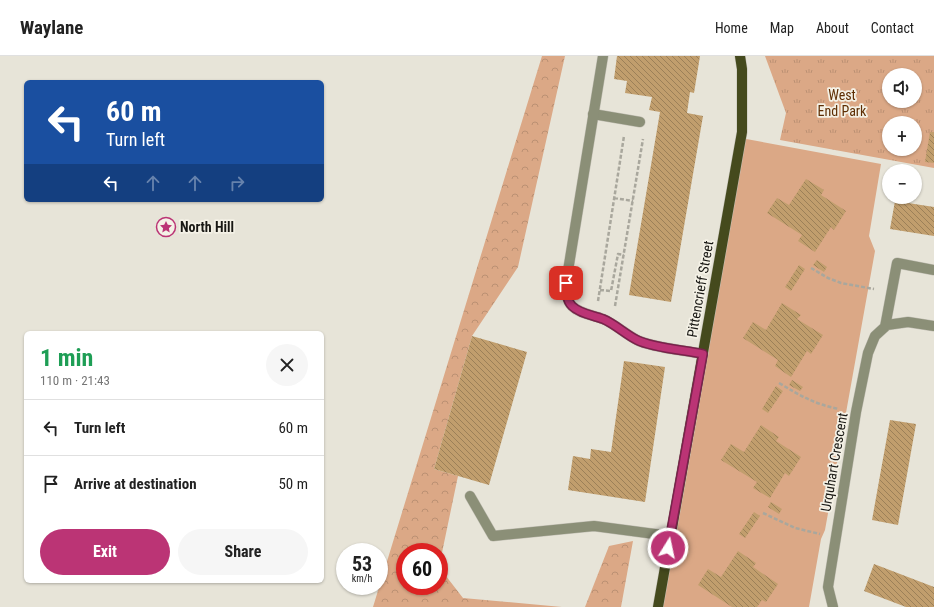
<!DOCTYPE html>
<meta charset="utf-8">
<style>
:root{--surface:#fff;--page:#f6f6f6;--text:#222;--muted:#767676;--line:#e0e0e0;--accent:#bb3475}
body{margin:0;font-family:"Roboto Condensed",sans-serif;background:var(--page);color:var(--text);height:100vh;display:flex;flex-direction:column;font-size:15px;white-space:nowrap}
*{box-sizing:border-box;margin:0}
p{font-size:13px;color:var(--muted)}
.icon{flex:none;width:22px;height:22px;fill:none;stroke:currentColor;stroke-width:2;stroke-linecap:round;stroke-linejoin:round}
.map{position:relative;flex:1;overflow:hidden}
.sheet{position:absolute;left:24px;top:275px;width:300px;height:252px;display:flex;flex-direction:column;background:var(--surface);border-radius:6px;box-shadow:0 1px 3px #0004}
.sheet>*{flex:none}
.guide{position:absolute;left:24px;top:24px;width:300px;height:122px;border-radius:6px;box-shadow:0 1px 3px #0004;background:#1a4fa0;color:#fff;overflow:hidden}
.controls{position:absolute;left:882px;top:12px;display:grid;gap:8px}
.controls a{display:grid;place-items:center;width:40px;height:40px;border-radius:50%;background:var(--surface);box-shadow:0 1px 3px #0004;font-size:20px}
.speed{position:absolute;left:336px;top:487px;display:flex;gap:8px;font-size:20px;font-weight:700;text-align:center}
.speed>*{display:grid;place-content:center;width:52px;height:52px;border-radius:50%;background:var(--surface);box-shadow:0 1px 3px #0004;line-height:1}
.speed small{font-size:10px;font-weight:400}
.speed .limit{border:6px solid #d22;background:#fff;color:#111}
.pin{position:absolute;display:grid;place-items:center;width:34px;height:34px;color:#fff;margin:-17px;border-radius:8px;box-shadow:0 2px 6px #0006}
.me{position:absolute;width:44px;margin:-22px;rotate:10deg;stroke-linejoin:round;filter:drop-shadow(0 0 3px #0008)}
.turn{display:flex;align-items:center;gap:14px;height:84px;padding:0 16px;font-size:18px}
.turn .icon{width:52px;height:52px;stroke-width:2.5}
.turn b{display:block;font-size:28px;line-height:34px}
.lanes{display:flex;align-items:center;height:38px;padding:0 16px;background:#0003;justify-content:center;gap:20px;direction:ltr}
.lanes .off{opacity:.35}
.round{display:grid;place-items:center;flex:none;width:42px;height:42px;border-radius:21px;background:var(--page)}
.summary{display:flex;align-items:center;justify-content:space-between;height:68px;padding:0 16px}
h1{font-size:24px;font-weight:700;line-height:30px;color:#1e9e55}
.primary-button{display:flex;gap:8px;margin-top:auto;padding:8px 16px}
.primary-button a{flex:1;height:46px;border-radius:24px;background:var(--accent);color:#fff;font-size:16px;font-weight:700;line-height:46px;text-align:center}
.primary-button a+a{background:var(--page);color:var(--text)}
ul{padding:0;list-style:none}
li{display:flex;align-items:center;gap:12px;height:56px;padding:0 16px;border-top:1px solid var(--line)}
li div{flex:1}
li b{display:block;font-size:15px}
li em{font-style:normal}
header{display:flex;align-items:center;gap:24px;box-sizing:border-box;height:56px;padding:0 20px;background:var(--surface);border-bottom:1px solid var(--line)}
header strong{font-size:19px}
nav{display:flex;gap:22px;margin-inline-start:auto;font-size:14px}
.map>svg:first-child{display:block}
.grass{fill:#dba886}
.forest{fill:url(#forest-crowns);fill-rule:evenodd}
.park{fill:url(#park-tufts);fill-rule:evenodd}
.building{fill:url(#building-back-hatch)}
.lines{fill:none;stroke-linecap:round;stroke-linejoin:round}
.service-casing{stroke:#c2bfb5;stroke-width:11}
.minor-casing{stroke:#c2bfb5;stroke-width:11}
.primary-casing{stroke:#c2bfb5;stroke-width:11}
.path{stroke:#a9a79d;stroke-width:2.5;stroke-dasharray:4 2;stroke-linecap:butt}
.service{stroke:#8b8f77;stroke-width:10}
.minor{stroke:#8b8f77;stroke-width:10}
.primary{stroke:#454a1d;stroke-width:10}
.route-casing{stroke:#7a224c;stroke-width:10}
.route{stroke:#bb3475;stroke-width:7}
.labels{text-anchor:middle;stroke-width:3.5;stroke-linejoin:round;paint-order:stroke}
.park-label{font-size:14px;fill:#5e2e03;stroke:#f4f1e6}
.poi-label{font-size:14px;font-weight:bold;fill:#191814;stroke:#f4f1e6;text-anchor:start}
.street-label{font-size:14px;fill:#191814;stroke:#f4f1e6}
</style>
<header>
<strong>Waylane</strong>
<nav><a>Home</a><a>Map</a><a>About</a><a>Contact</a></nav>
</header>
<div class="map">
<svg width="934" height="551" viewBox="0 0 934 551">
<defs>
<pattern id="forest-crowns" width="20" height="18" patternUnits="userSpaceOnUse"><rect width="20" height="18" fill="#dba886"/><path d="M2 6a3 3 0 1 1 6 0M12 15a3 3 0 1 1 6 0" fill="none" stroke="#bb9073"/></pattern>
<pattern id="park-tufts" width="24" height="20" patternUnits="userSpaceOnUse"><rect width="24" height="20" fill="#dba886"/><path d="M3 7l-1-3M5 7V3M7 7l1-3M15 17l-1-3M17 17v-4M19 17l1-3" fill="none" stroke="#bb9073"/></pattern>
<pattern id="building-back-hatch" width="6" height="6" patternUnits="userSpaceOnUse"><rect width="6" height="6" fill="#c19e6d"/><path d="M-1 5l2 2M0 0l6 6M5-1l2 2" fill="none" stroke="#9c8058"/></pattern>
</defs>
<rect width="100%" height="100%" fill="#e7e4d8"/>
<path class="grass" d="M741 82 881 108 869 180 875 195 825 474 821 483 809 551H658Z"/>
<path class="forest" d="M542 0H565L518 211 472 280 434 413 458 420 439 511 463 542 562 551H373ZM405 496H439V530H405Z
M633 485 621 551H585L609 490Z"/>
<path class="park" d="M765 0H934V112L780 84 786 57ZM889 19H915V45H889ZM889 67H915V93H889Z"/>
<path class="building" d="M617 0H700L694 37 690 36 687 57 703 60 671 246 629 239 660 56 649 54 652 41 625 37 627 25 614 23Z
M930 76H934V107L925 106Z
M806 123 824 134 821 139 846 155 834 174 831 171 815 196 798 185 802 179 767 157 777 142 789 149Z
M895 145 934 151V180L890 173Z
M817 204 827 211 824 216 813 209Z
M799 209 805 213 791 235 785 231Z
M782 247 801 259 797 263 823 279 811 298 807 295 791 321 775 310 778 304 743 282 753 266 766 274Z
M472 280 527 296 489 429 434 413Z
M624 305 665 311 645 446 568 434 573 400 590 403 591 393 611 396Z
M792 324 803 331 800 335 789 329Z
M776 330 783 335 768 357 762 353Z
M890 364 916 368 898 469 872 464Z
M761 369 779 381 776 385 801 401 789 420 785 417 770 442 753 432 757 426 721 404 731 388 744 396Z
M771 446 782 453 779 458 768 451Z
M754 456 760 460 745 482 739 478Z
M738 495 756 507 753 511 778 528 766 546 762 544 757 551H732L698 529 708 513 721 521Z
M874 508 934 531V551H906L864 535Z"/>
<g class="lines">
<defs>
<path id="service" d="M593 58 640 66
M470 440 493 480 594 470 670 480"/>
<path id="minor" d="M603 0 566 227C566 234 566 244 572 250 580 258 593 259 603 263 615 268 625 278 637 284 653 292 684 294 703 298
M885 271 897 207 934 214
M833 551 828 531 856 356 868 297 875 280 887 269 908 266 934 270"/>
<path id="primary" d="M658 551 742 76V13L740 0"/>
</defs>
<use href="#service" class="service-casing"/>
<use href="#minor" class="minor-casing"/>
<use href="#primary" class="primary-casing"/>
<path class="path" d="M614 142 633 145
M811 212 828 222 841 227 874 233
M600 234 611 235 618 198 624 199
M598 245 624 80
M615 250 643 83
M779 327C801 340 814 348 839 353
M763 457 795 472 820 478"/>
<use href="#service" class="service"/>
<use href="#minor" class="minor"/>
<use href="#primary" class="primary"/>
</g>
<g class="lines">
<defs>
<path id="route" d="M566 227C566 234 566 244 572 250 580 258 593 259 603 263 615 268 625 278 637 284 653 292 684 294 703 298L668 492"/>
</defs>
<use href="#route" class="route-casing"/>
<use href="#route" class="route"/>
</g>
<defs>
<symbol id="sight-ring" viewBox="-11 -11 22 22"><circle r="9.5" fill="#f4f1e6" stroke="#bb3475" stroke-width="1.5"/><path d="M0-6L1.8-2.2L6-1.7L2.9 1.2L3.7 5.4L0 3.3L-3.7 5.4L-2.9 1.2L-6-1.7L-1.8-2.2Z" fill="#bb3475"/></symbol>
</defs>
<g fill-rule="evenodd">
<use href="#sight-ring" x="155" y="160" width="22" height="22"/>
</g>
<g class="labels">
<g class="park-label">
<text x="842" y="44">West<tspan x="842" dy="16">End Park</tspan></text>
</g>
<g class="poi-label">
<text x="180" y="176">North Hill</text>
</g>
<g class="street-label">
<text transform="translate(700 233) rotate(-80)" y="5">Pittencrieff Street</text>
<text transform="translate(834 406) rotate(-80)" y="5">Urquhart Crescent</text>
</g>
</g>
</svg>
<div class="controls">
<a><svg class="icon" aria-label="sound" viewBox="0 0 24 24"><path d="M4 9h4l5-4v14l-5-4H4zM17 9q2 3 0 6"/></svg></a>
<a>+</a>
<a>−</a>
</div>
<div class="speed"><div>53<small>km/h</small></div><div class="limit">60</div></div>
<div class="pin" style="left:566px;top:227px;background:#d93025"><svg class="icon" aria-label="arrive" viewBox="0 0 24 24"><path d="M6 21V4h12l-3 4 3 4H6"/></svg></div>
<svg class="me" style="left:668px;top:492px" viewBox="-20 -20 40 40"><circle r="17" fill="#bb3475" stroke="#fff" stroke-width="3"/><path d="M0-11L8 9 0 5-8 9z" fill="#fff"/></svg>
<div class="guide">
<div class="turn"><svg class="icon" aria-label="left" viewBox="0 0 24 24"><path d="M17 20v-9H6M10 6l-5 5 5 5"/></svg><div><b>60 m</b>Turn left</div></div>
<div class="lanes"><svg class="icon" aria-label="left" viewBox="0 0 24 24"><path d="M17 20v-9H6M10 6l-5 5 5 5"/></svg><svg class="icon off" aria-label="ahead" viewBox="0 0 24 24"><path d="M12 20V5M6 11l6-6 6 6"/></svg><svg class="icon off" aria-label="ahead" viewBox="0 0 24 24"><path d="M12 20V5M6 11l6-6 6 6"/></svg><svg class="icon off" aria-label="right" viewBox="0 0 24 24"><path d="M7 20v-9h11M14 6l5 5-5 5"/></svg></div>
</div>
<section class="sheet">
<div class="summary"><div><h1>1 min</h1><p>110 m · 21:43</p></div><a class="round"><svg class="icon" aria-label="close" viewBox="0 0 24 24"><path d="M6 6l12 12M18 6L6 18"/></svg></a></div>
<ul>
<li><svg class="icon" aria-label="left" viewBox="0 0 24 24"><path d="M17 20v-9H6M10 6l-5 5 5 5"/></svg><div><b>Turn left</b></div><em>60 m</em></li>
<li><svg class="icon" aria-label="arrive" viewBox="0 0 24 24"><path d="M6 21V4h12l-3 4 3 4H6"/></svg><div><b>Arrive at destination</b></div><em>50 m</em></li>
</ul>
<div class="primary-button"><a>Exit</a><a>Share</a></div>
</section>
</div>
